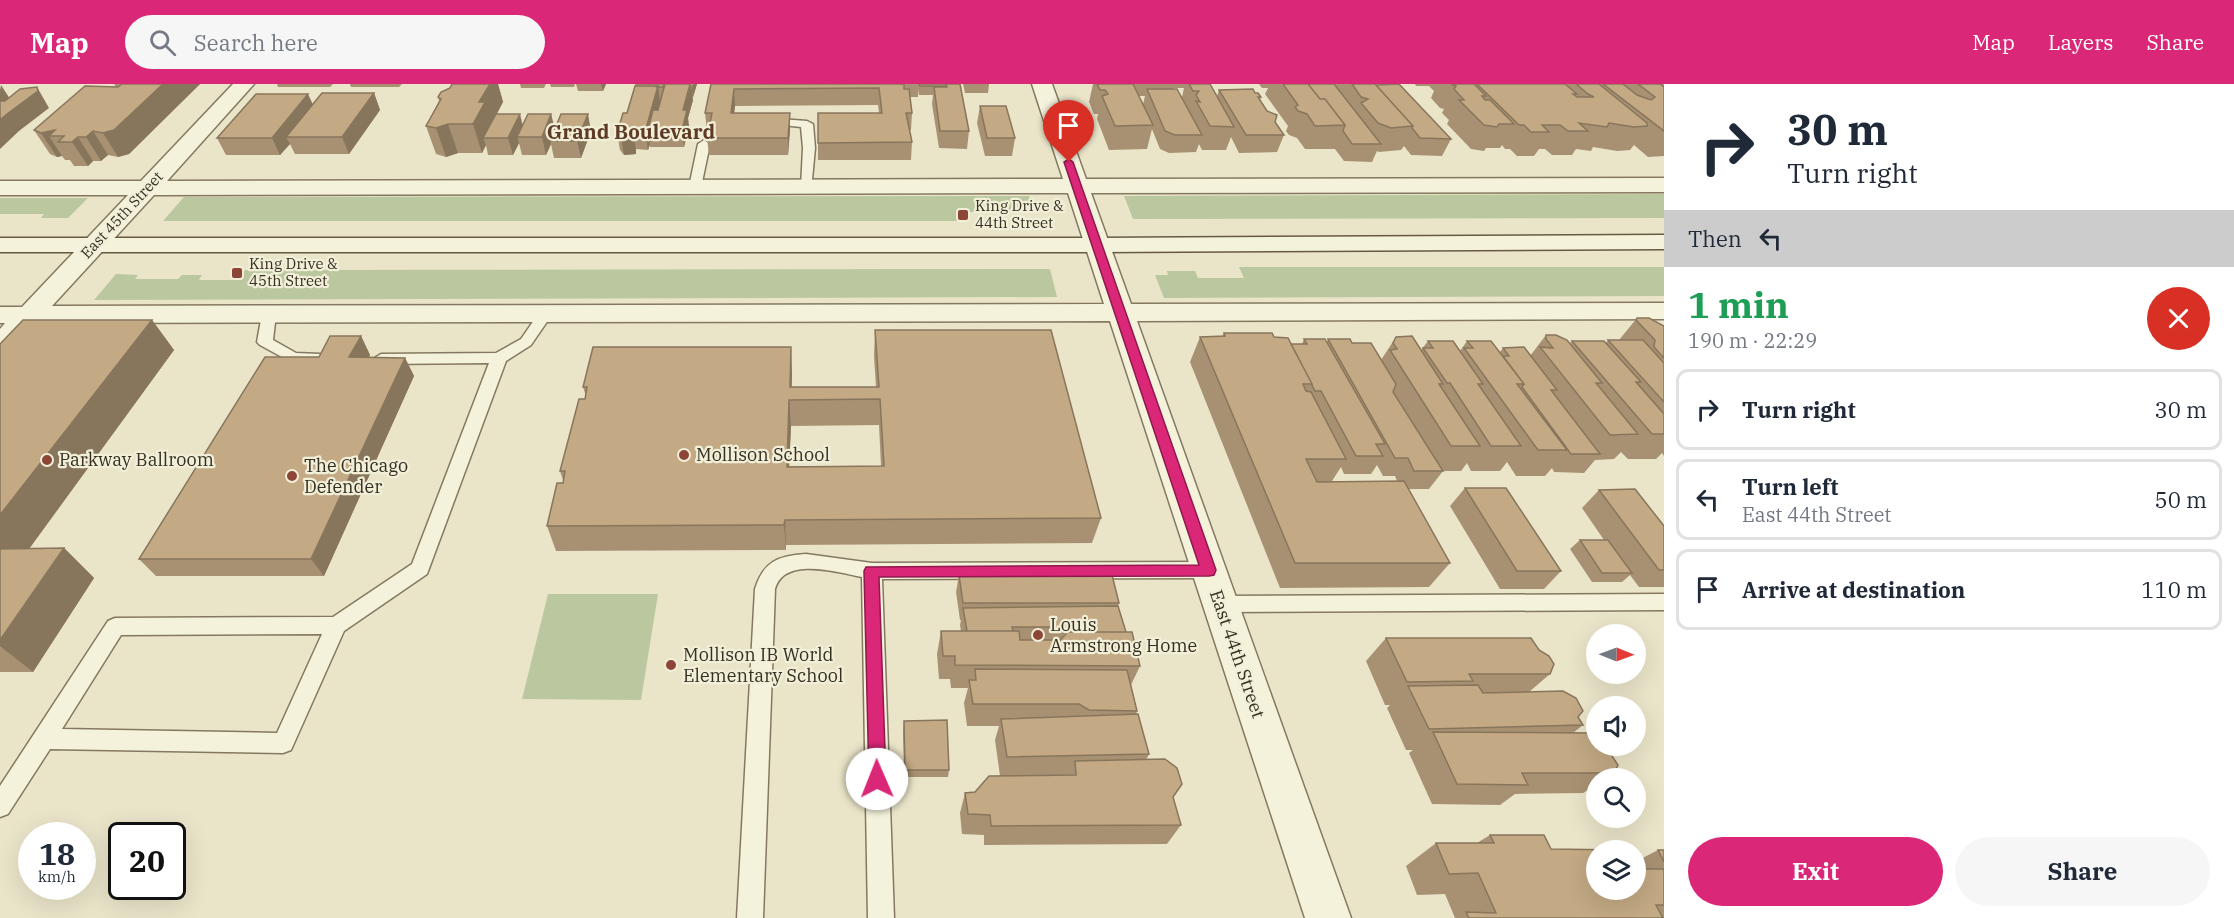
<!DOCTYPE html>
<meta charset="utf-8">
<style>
:root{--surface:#fff;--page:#f6f6f7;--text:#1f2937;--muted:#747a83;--line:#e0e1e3;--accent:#db2777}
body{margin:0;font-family:"IBM Plex Serif",serif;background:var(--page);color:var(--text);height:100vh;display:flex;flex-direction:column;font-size:22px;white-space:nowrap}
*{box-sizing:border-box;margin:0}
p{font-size:20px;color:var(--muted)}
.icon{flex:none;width:33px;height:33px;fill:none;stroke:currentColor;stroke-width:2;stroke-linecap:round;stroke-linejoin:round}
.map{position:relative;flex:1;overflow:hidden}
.panel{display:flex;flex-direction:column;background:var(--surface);width:570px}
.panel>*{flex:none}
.banner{background:#fff;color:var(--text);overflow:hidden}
.needle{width:39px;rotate:91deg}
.fabs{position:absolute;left:1586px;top:540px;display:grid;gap:12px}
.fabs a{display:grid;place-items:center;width:60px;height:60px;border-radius:50%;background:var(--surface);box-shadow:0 6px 24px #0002;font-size:30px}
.speed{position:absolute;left:18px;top:738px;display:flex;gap:12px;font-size:30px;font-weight:700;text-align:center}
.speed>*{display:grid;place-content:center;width:78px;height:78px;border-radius:50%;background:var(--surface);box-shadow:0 6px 24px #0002;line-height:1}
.speed small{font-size:15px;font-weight:400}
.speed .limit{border:3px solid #111;border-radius:9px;background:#fff;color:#111}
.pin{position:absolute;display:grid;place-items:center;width:51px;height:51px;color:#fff;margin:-62px -26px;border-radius:50% 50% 50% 0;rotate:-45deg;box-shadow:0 0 6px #0007}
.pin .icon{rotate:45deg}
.me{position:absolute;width:66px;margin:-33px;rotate:359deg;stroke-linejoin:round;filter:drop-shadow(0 0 4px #0008)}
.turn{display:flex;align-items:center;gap:21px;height:126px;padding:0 24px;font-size:27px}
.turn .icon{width:78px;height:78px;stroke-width:2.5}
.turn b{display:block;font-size:42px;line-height:51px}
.then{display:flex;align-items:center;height:57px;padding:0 24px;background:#0003;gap:12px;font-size:22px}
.round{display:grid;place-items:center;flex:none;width:63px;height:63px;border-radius:32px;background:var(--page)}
.overview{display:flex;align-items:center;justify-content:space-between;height:102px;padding:0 24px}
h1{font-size:36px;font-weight:800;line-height:45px;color:#1e9e55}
.button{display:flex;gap:12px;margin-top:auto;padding:12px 24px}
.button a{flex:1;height:69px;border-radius:36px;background:var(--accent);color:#fff;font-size:24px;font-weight:800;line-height:69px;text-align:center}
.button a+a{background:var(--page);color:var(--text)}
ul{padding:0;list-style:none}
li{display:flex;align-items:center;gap:18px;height:81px;margin:0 12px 9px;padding:0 12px;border:3px solid var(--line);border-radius:12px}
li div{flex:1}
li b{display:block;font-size:22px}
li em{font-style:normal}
header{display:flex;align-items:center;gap:36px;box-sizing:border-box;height:84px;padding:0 30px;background:var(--accent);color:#fff}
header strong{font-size:28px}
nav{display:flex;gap:33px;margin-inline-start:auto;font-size:21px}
.search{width:420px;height:54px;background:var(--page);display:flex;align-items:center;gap:15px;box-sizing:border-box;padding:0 21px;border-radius:33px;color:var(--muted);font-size:22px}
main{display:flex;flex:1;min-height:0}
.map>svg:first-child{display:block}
.green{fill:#bbc79e}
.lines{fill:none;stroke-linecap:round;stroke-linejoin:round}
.lane-casing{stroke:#847960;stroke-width:3}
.street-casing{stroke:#847960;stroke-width:3}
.secondary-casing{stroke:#665a43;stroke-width:3}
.lane{fill:#f5f2dc;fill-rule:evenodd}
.street{fill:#f5f2dc;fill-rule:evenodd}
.secondary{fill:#f5f2dc;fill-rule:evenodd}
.wall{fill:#a89172;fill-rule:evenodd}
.shaded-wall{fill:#88765c}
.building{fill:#c3a984;stroke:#88765c;stroke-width:1.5;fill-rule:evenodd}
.route{fill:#db2777;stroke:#8e194d;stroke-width:1.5}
.poi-dot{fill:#8c4537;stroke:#f2efd8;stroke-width:2}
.labels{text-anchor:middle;stroke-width:4.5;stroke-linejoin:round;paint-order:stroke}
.far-poi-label{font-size:15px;fill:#362f22;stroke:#f2efd8;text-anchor:start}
.far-street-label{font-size:15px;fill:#362f22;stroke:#f2efd8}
.poi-label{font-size:18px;fill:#362f22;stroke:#f2efd8;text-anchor:start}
.street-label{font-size:18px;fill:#362f22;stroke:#f2efd8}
.far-district-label{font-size:20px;font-weight:bold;fill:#5e3b26;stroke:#f2efd8}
</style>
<header>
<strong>Map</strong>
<div class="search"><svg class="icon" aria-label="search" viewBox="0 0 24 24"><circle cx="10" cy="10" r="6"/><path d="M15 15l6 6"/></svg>Search here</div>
<nav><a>Map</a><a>Layers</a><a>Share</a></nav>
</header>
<main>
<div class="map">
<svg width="1664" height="834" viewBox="0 0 1664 834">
<rect width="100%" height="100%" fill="#eae5c9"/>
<path class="green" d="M1664 110V134L1133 135 1124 112Z
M1029 112 1034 128H957L958 137H163L184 113Z
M0 114H88L68 134H41L44 130H0Z
M1239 183H1664V212L1164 214 1155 191H1168L1167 187H1195L1198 194H1244Z
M1050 185 1057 213 94 216 116 190 138 191 135 195H178L182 191H202L199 196H238L245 186Z
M548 510H658L641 616 522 615Z"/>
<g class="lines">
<defs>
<path id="lane" d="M767 34 807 37 813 40 815 64 811 106 807 107 801 103 803 64 801 43 763 39 761 37Z
M704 56 710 60 701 103 695 107 689 103 698 60Z
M546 224 553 229 531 261 506 277 427 490 344 547 291 666 283 669 50 665 8 730 0 733V702L108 537 115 534 333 533 412 480 489 279 381 280 373 275 381 270 496 269 521 255 541 226ZM322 550 277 649 62 645 121 551Z
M269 225 276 230 273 256 296 269 320 270 323 274 320 278 293 279 260 261 257 258 262 230Z
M806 470 872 479 1209 478 1216 481 1219 486 1216 491 1209 494 882 495 894 834H868L862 493C837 488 784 472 775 505L763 834H737L755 505C764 477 778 472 806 470Z
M1664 510V526L1220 528 1213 526 1210 520 1213 514 1220 512Z"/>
<path id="street" d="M233 0H254L167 97 1063 95 1032 0H1052L1086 95 1664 94V108L1091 109 1131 220 1664 219V235L1137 237 1351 834H1305L1110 237 36 239 10 268 0 271V245L5 239H0V223H22L128 111H0V97H141ZM1068 109 1104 220 52 222 154 111Z"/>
<path id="secondary" d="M1664 151V165L1097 168H0V154H1097Z"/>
</defs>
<use href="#lane" class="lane-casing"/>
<use href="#street" class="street-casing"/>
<use href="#secondary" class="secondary-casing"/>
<use href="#lane" class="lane"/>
<use href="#street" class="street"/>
<use href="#secondary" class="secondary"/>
</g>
<path class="wall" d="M114 0H200L129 70 118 73 108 71 101 77H93L88 82H74L70 76H65L62 72 57 73 50 70 34 46 116 3Z
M277 0H333L330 3H278Z
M350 0H402L399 3H351Z
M452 0H498L503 18 497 30 523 41 551 30 555 45 591 47 581 74H554L551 60 546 71H522L519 59 513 71H488L486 61 482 69H458L446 73 436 70 426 42 439 17 438 13 450 4Z
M520 0H546L544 4H521Z
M550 0H575L574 3H551Z
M576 0H606L603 7H578Z
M697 0 693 13H692L693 16 688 34 689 43 684 63H650V60L648 66 636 65V70L624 71 620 66 617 49 627 29 635 2Z
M711 0H960L969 47 967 65 939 64 932 20 933 11H919L918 6V13H910L912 29 911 46H909L912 58 911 76H818V29H879L878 21 735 22 734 29H790V46L788 71H709L707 54 709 46H707L705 29Z
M963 0H989L988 9H965Z
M1093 0H1210L1217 12 1219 6 1255 9 1261 13 1260 16 1284 51 1277 68 1239 69 1231 53 1226 66H1202L1199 60 1196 68 1169 69 1160 65 1152 45 1147 65 1109 66 1097 35 1098 30H1094L1089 18ZM1173 4H1184L1182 13 1173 5ZM1139 12H1145L1143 20Z
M1259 0H1375L1451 55 1442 72 1411 71 1404 62 1401 66 1379 68 1377 67 1372 78 1344 77 1335 65H1305L1297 54 1289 51 1286 47 1288 42 1265 10 1268 4H1262Z
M1415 0H1664V72L1648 73 1634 61 1630 66 1617 67 1593 63 1591 67 1576 65 1572 71H1552L1545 65H1539L1534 72H1517L1510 65H1505L1502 61 1500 64H1486L1484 67 1471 65 1447 40 1449 36 1442 29 1444 25 1440 24 1431 14 1434 7 1429 2H1416Z
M374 9 380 26 349 70H295L290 60 280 71H226L217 54 313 21Z
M980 22 1015 54 1012 72H985L977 39Z
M1637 234 1664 242V372L1662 369 1656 375H1628L1621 368 1614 375 1595 376 1584 389 1554 388 1552 384 1545 392H1516L1507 378 1500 387H1471L1467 379 1461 387H1443L1429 405H1408L1450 479 1429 503 1280 504 1190 278 1200 253 1222 252 1224 249 1274 253 1291 260H1302L1304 255 1327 258 1328 255 1352 259 1381 276 1396 253 1421 266 1428 257 1460 267 1467 257 1500 268 1503 264 1530 272 1546 251 1570 259 1572 257 1606 259 1608 256H1619ZM1377 381 1383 392H1395L1397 397H1332L1341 383 1344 390H1371Z
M152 236 174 266 29 465 64 464 94 494 33 588H0V260Z
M875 246 1101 434 1092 459 786 461V466L556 467 547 442 563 399V396L560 387 585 315 586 312 583 303 792 288V303H876L874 272ZM879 341 881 382H789L791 342Z
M361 252 370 271 368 274H405L414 292 324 492H156L139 475 319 273Z
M1465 404 1561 487 1544 505H1500L1450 422Z
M1599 406 1664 442V503H1639L1630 491 1622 498H1592L1570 465 1580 456H1604L1582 424Z
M959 491 1119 519 1118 522 1126 548 1140 582 1131 601 1137 627 1136 630 1149 670 1146 676 1173 713 1181 741 1167 760 984 761V751L962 750 960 729 965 709 975 708 1000 692 995 656 999 642H967L964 619 968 604H951L950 595H939L937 570 941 547H961L960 541 961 536H960L956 508Z
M1386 554 1550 590 1529 608 1578 633 1583 641 1573 649 1614 689 1606 694H1596V701L1583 709 1515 710 1500 721 1432 720 1409 669 1413 666H1406L1387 624 1390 621H1385L1366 577Z
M904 637 949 686 948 693H904L903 646Z
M1490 751 1551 765 1635 806V778L1658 766H1664V834H1455L1445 810 1417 811 1406 782 1436 759H1477Z"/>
<path class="shaded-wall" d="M163 0H200L129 70 118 73 103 49Z
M490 0H498L503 18 483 54 486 61 482 69 473 40 479 18Z
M601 0H606L603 7Z
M691 0 693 16 688 34 689 43 684 63 682 46 683 26Z
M693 0H697L693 13 692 4Z
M1 1 12 18 0 31V6Z
M658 2 660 18 653 46H648L650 60 648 66 645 48Z
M37 3 49 24 19 47 0 65V36Z
M734 5 735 22 732 46 731 29Z
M374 9 380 26 349 70 342 53Z
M308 10 316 27 286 53 290 60 280 71 272 54Z
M790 29V46L788 71V54Z
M520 30 524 47 517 53 519 59 513 71 508 54Z
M551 30 555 47 550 57 551 60 546 71 542 53Z
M588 30 591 47 581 74 577 57Z
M448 40 458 69 446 73 436 44Z
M55 46 49 52 62 72 57 73 41 49Z
M93 47 108 71 101 77 86 53Z
M633 48 636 65V70L624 71 621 54Z
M78 53 93 77 88 82 72 58Z
M152 236 174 266 7 495 0 488V431Z
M361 252 370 271 359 292 349 273Z
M791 263 792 288 791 316 790 303Z
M405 274 414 292 324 492 311 475Z
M789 316 791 342 788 408 787 383Z
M785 436 786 461V466L784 441Z
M64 464 94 494 33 588 0 562V556Z"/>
<path class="building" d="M122 0H163L114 46 103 49 93 47 86 53H78L72 58H58L64 52H49L55 46 41 49 34 46 85 2 118 3Z
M452 0H490L479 18H485L473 40H448L436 44 426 42 441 15 438 13 441 8 450 4Z
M636 0H664L663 3H657L658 2H636Z
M665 0H690L683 26H687L682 46H648L653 26H658Z
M711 0H904V5H909L912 29H906L912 58 818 59V29H882L879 4 734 5 731 29H790L788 54H707L712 29H705Z
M919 0H946V2H920Z
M946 0H960L969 47H940L934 3H947Z
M1097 0H1133L1153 41 1115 42 1102 12 1108 10 1105 6H1100Z
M1189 0H1210L1234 43 1210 42 1196 17 1200 18 1196 11 1199 7H1193Z
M1283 0H1308L1320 15H1325L1345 41 1315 42 1307 30 1298 27 1295 23 1298 21Z
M1308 0H1334L1381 60H1352L1343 47 1345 41 1325 15H1320Z
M1352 0H1375L1413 42 1391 44 1378 39 1361 19 1368 15 1361 13Z
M1399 0 1451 55 1420 54 1412 44 1413 42 1376 1Z
M1451 0H1474L1486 12H1482L1485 16H1490L1514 40H1499L1497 43 1484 41 1459 16H1464L1454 5 1456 2Z
M1477 0H1565L1577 10H1573L1577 13H1594L1588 10 1576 0H1599L1647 39V42L1634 43 1609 39 1607 43 1579 39 1588 47H1568L1560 41H1542L1549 48H1531L1524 41H1519Z
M1603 0H1623L1637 11 1651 16 1655 13 1638 0H1660L1664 3V47Z
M635 2H658L645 48H633V53L621 54 617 49 623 29H627Z
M37 3 38 7 7 30 0 36V17H5L20 5Z
M1147 5H1177L1202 51H1175L1165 47Z
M1253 5 1255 9H1258L1261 13H1258L1267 27 1277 31 1275 38 1284 51H1246L1219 6Z
M322 9H374L342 53H286Z
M256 10H308L272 54H217Z
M980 22H1006L1015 54H987Z
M496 30H520L508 54H483Z
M528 30H551L542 53H517Z
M561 30H588L577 57H550Z
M1637 234H1649L1664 242V274L1654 263 1655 256 1636 236Z
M23 236H152L0 431V260Z
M875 246H1051L1101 434 785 436 784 441 547 442 557 399H563L565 387H560L579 315H585L587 303H583L593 263H791L790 303H879ZM880 315 884 382 787 383 789 316Z
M1224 249H1272L1274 253 1288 254 1312 300H1303L1306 307 1311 308 1346 375H1306L1317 398 1404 397 1450 479H1295L1200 253 1225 252Z
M1546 251H1556L1567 256 1602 299H1596L1638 350 1610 351 1540 263 1553 264 1546 255Z
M330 252H361L349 273 405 274 311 475H139L265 273H319Z
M1412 252 1443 300H1439L1480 362H1451L1390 266 1397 265 1393 259 1396 253Z
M1304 255H1325L1385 360H1376L1383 372H1356L1321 307H1315L1312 301V300L1291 260H1307Z
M1328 255H1350L1352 259H1371L1396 300 1393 308 1443 387H1414L1408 374H1395Z
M1608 256H1643L1664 279V318Z
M1428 257H1453L1483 300H1478L1521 362H1491L1450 299H1447L1423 264H1433Z
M1467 257H1491L1524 300H1517L1567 366H1538L1464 264H1473Z
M1572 257H1604L1641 298H1636L1664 330V350H1652Z
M1524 263 1557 306H1551L1600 370H1571L1522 303 1524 300 1503 272H1509L1503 264Z
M1465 404H1506L1561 487H1517Z
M1635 405 1664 442V486H1659L1599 406Z
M1580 456H1608L1632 489H1602Z
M64 464 0 556V465Z
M959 491H1112L1119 519H963Z
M1118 522 1126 548H1068L1066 550 1054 543H1012L1013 547H967L963 524Z
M941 547H1019L1020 556H1060L1068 548H1132L1140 582 955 581V572H943Z
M1386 554H1531L1539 566 1549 572 1554 580 1550 590H1469L1473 597 1407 598Z
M975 585 1127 586 1137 627 1089 626 1079 620H973L969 596H976Z
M1478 601 1483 609 1563 607 1576 614 1583 627 1578 633 1583 641 1429 645 1408 602Z
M1138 630 1149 670 1007 673 1001 635Z
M947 636 949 686H905L904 637Z
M1433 648 1591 649 1596 657V662H1600L1608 666 1618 681 1614 689H1522L1528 701 1457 700Z
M1165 675 1177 684 1182 700 1173 713 1181 741 991 742 990 731 968 730 965 709 975 708 989 692 1076 691 1075 677Z
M1490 751H1544L1551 765 1620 766H1596V806H1635V785H1664V821H1656L1663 834H1469L1466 828 1496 829 1478 789 1449 790 1436 759H1494Z
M1658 766H1664V778Z"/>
<path class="route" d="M1069 75 1073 78 1216 486 1214 491 1209 492 879 493 886 695 883 701 877 703 871 701 869 695 864 487 866 483 1199 481 1064 78Z"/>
<g class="poi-dot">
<rect x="957" y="125" width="12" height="12" rx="3"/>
<rect x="231" y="183" width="12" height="12" rx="3"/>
<circle cx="684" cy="371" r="6"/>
<circle cx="47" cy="376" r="6"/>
<circle cx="292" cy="392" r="6"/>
<circle cx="1038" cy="551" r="6"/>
<circle cx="671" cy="581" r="6"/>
</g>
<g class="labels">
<g class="far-poi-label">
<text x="975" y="127">King Drive &amp;<tspan x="975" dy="17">44th Street</tspan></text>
<text x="249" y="185">King Drive &amp;<tspan x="249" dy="17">45th Street</tspan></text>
</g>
<g class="far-street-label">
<text transform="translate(122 131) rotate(-47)" y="5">East 45th Street</text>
</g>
<g class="poi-label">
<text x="696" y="377">Mollison School</text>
<text x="59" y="382">Parkway Ballroom</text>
<text x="304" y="388">The Chicago<tspan x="304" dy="21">Defender</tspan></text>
<text x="1050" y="547">Louis<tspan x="1050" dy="21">Armstrong Home</tspan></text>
<text x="683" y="577">Mollison IB World<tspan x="683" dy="21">Elementary School</tspan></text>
</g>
<g class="street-label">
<text transform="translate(1237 570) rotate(71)" y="6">East 44th Street</text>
</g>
<g class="far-district-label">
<text x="631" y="55">Grand Boulevard</text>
</g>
</g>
</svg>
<div class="fabs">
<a><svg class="needle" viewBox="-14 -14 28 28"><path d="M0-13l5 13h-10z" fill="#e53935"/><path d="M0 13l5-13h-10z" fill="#747a83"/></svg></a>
<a><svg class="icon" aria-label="sound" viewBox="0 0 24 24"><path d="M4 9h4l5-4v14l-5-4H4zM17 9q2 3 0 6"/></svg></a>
<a><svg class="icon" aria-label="search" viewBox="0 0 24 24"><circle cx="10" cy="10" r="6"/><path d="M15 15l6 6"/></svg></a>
<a><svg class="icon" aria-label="layers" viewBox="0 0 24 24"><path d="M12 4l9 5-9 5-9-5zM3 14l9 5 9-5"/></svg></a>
</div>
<div class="speed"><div>18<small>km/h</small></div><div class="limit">20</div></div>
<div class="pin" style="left:1069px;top:78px;background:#d93025"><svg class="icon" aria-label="arrive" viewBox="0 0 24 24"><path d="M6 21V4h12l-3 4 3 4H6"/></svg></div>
<svg class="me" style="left:877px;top:695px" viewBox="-20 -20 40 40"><circle r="19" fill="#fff"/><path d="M0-13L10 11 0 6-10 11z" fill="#db2777"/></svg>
</div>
<section class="panel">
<div class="banner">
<div class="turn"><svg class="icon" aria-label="right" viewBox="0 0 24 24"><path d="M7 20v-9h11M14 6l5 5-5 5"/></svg><div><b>30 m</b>Turn right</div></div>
<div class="then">Then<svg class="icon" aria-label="left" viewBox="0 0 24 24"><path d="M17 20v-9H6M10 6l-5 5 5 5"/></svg></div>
</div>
<div class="overview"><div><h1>1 min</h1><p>190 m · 22:29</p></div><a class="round" style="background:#d93025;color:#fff"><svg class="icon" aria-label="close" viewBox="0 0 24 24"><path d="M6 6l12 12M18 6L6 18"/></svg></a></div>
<ul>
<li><svg class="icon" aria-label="right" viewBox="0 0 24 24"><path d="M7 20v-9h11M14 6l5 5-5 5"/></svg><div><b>Turn right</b></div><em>30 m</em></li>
<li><svg class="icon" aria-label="left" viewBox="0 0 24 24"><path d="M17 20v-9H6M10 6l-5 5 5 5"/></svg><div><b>Turn left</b><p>East 44th Street</p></div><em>50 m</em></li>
<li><svg class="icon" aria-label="arrive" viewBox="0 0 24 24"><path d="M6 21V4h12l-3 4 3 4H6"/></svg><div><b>Arrive at destination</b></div><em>110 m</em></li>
</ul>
<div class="button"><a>Exit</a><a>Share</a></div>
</section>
</main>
